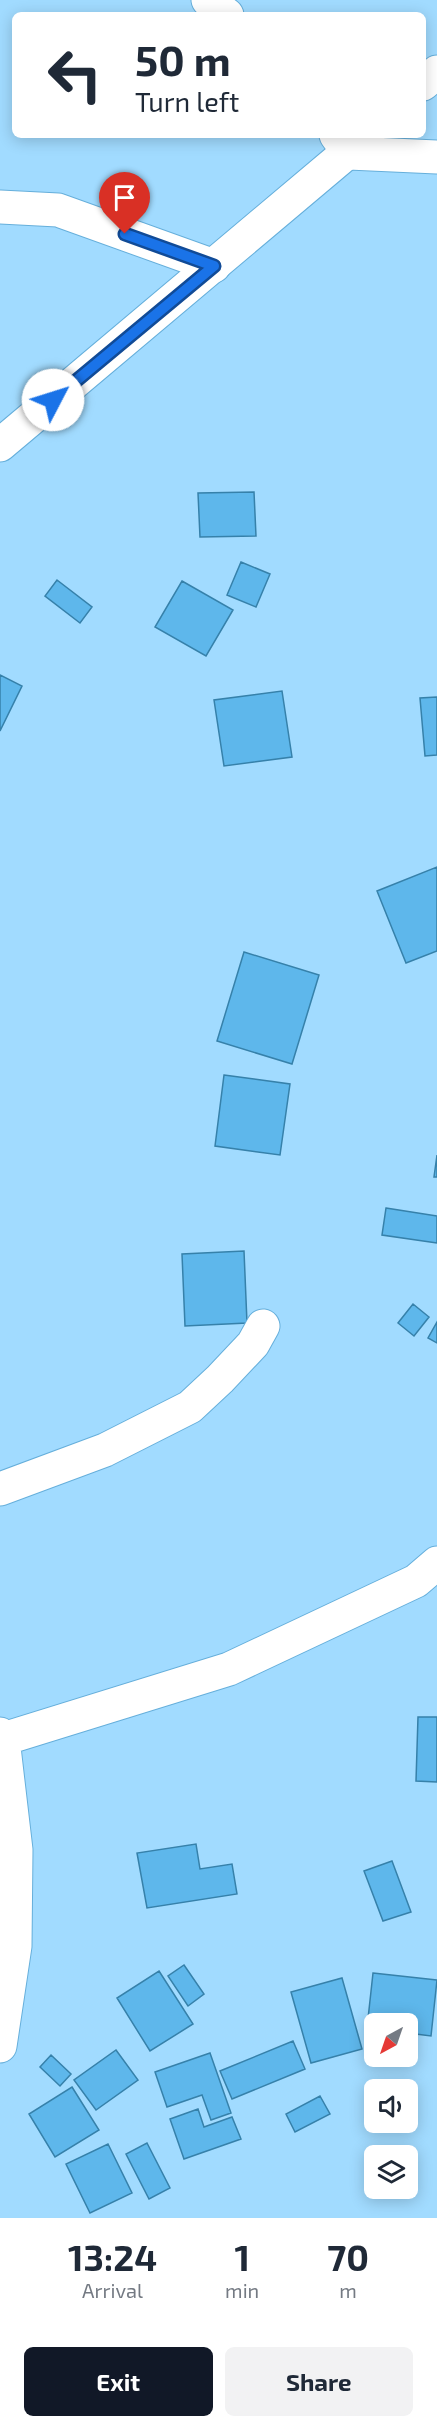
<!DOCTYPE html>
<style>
:root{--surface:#fff;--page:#f2f2f3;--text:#1f2937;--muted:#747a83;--accent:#111827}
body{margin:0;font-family:"Exo 2",sans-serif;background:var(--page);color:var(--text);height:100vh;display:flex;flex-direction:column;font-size:22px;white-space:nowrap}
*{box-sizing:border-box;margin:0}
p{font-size:20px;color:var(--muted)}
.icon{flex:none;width:33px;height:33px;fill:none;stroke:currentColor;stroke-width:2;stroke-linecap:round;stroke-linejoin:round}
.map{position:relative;height:2218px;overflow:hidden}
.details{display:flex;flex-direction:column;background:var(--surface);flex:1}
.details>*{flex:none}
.banner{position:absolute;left:12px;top:12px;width:414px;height:126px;border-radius:9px;box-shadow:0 3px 15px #0003;background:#fff;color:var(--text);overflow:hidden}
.needle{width:39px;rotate:220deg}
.fabs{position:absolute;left:364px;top:2013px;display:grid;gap:12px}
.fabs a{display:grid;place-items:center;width:54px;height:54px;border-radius:9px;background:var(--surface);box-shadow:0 3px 15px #0003;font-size:30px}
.pin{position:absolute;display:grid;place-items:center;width:51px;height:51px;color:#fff;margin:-62px -26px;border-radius:50% 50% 50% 0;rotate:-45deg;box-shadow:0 0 6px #0007}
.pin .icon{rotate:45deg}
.me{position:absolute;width:66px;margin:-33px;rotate:50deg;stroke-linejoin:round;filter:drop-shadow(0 0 4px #0008)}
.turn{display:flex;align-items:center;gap:21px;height:126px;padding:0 24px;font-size:27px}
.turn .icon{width:78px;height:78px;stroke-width:2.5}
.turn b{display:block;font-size:42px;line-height:51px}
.eta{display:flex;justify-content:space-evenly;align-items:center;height:102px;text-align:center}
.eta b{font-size:36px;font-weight:700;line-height:42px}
.primary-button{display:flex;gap:12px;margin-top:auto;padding:12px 24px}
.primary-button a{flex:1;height:69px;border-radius:9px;background:var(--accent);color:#fff;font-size:24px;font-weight:700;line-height:69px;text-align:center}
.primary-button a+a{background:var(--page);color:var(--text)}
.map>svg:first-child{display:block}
.building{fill:#5eb7eb;stroke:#3681aa;stroke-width:1.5}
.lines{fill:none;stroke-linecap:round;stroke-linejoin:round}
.street-casing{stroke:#66afdb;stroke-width:35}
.secondary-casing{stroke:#66afdb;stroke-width:35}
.street{stroke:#fff;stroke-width:33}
.secondary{stroke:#fff;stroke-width:33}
.route-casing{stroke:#114b97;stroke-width:15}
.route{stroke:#1a73e8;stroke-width:10}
</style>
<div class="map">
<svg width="437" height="2218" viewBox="0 0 437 2218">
<rect width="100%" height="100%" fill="#a1dbff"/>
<path class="building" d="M254 492 256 536 200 537 198 493Z
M241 562 270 574 256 607 227 595Z
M57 580 92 607 80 623 45 596Z
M182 581 233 610 206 656 155 627Z
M0 675 22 686 0 731Z
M282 691 292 757 224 766 214 700Z
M437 697V755L425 756 420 698Z
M437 867V951L406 963 377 891Z
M244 952 319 975 292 1064 217 1041Z
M224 1075 290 1084 280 1155 215 1146Z
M437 1155V1177H434Z
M386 1208 437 1216V1243L382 1235Z
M244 1251 247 1323 185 1326 182 1254Z
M413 1304 429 1317 414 1336 398 1323Z
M437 1322V1343L428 1338Z
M418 1717H437V1782L416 1781Z
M196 1844 200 1869 232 1864 237 1894 147 1908 137 1853Z
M392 1861 411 1912 383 1921 364 1871Z
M184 1965 204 1994 188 2006 168 1976Z
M159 1971 193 2024 150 2051 117 1998Z
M373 1973 437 1980 431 2036 408 2033V2024H375V2029L367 2028Z
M342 1978 362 2049 311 2063 291 1992Z
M293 2041 305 2069 232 2099 220 2071Z
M116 2050 138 2080 96 2110 74 2080Z
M210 2053 231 2113 211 2120 202 2095 167 2107 155 2072Z
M51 2055 71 2074 60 2086 40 2067Z
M72 2087 99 2130 55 2157 29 2114Z
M320 2096 330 2114 295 2132 286 2114Z
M198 2109 204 2127 232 2117 241 2139 184 2159 170 2119Z
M147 2143 170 2188 149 2199 126 2154Z
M108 2144 132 2193 90 2213 66 2164Z"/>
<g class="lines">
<defs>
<path id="street" d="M208 0 227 15
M336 135 349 153 437 157
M0 207 58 210 214 266
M0 1489 105 1450 190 1407 220 1379 253 1344 263 1326
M0 1734 3 1739 16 1850 15 1946 0 2046
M0 1740 229 1669 416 1581 437 1563"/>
<path id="secondary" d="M423 84 437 72
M0 445 368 135"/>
</defs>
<use href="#street" class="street-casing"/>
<use href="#secondary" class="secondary-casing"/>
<use href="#street" class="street"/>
<use href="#secondary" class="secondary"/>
</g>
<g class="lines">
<defs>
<path id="route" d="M53 400 214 266 125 234"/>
</defs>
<use href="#route" class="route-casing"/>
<use href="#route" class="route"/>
</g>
</svg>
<div class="fabs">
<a><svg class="needle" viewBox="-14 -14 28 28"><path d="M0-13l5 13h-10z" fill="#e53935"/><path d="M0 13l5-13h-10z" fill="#747a83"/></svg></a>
<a><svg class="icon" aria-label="sound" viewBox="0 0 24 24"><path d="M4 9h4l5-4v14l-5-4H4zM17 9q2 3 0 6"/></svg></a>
<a><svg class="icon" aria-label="layers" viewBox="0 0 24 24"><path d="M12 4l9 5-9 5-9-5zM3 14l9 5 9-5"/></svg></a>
</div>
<div class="pin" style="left:125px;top:234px;background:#d93025"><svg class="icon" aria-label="arrive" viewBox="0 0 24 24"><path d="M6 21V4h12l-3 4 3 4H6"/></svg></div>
<svg class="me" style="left:53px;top:400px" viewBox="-20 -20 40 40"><circle r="19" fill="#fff"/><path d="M0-13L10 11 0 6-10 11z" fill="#1a73e8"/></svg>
<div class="banner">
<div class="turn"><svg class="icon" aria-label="left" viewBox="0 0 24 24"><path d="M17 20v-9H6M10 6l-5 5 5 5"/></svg><div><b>50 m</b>Turn left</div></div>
</div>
</div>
<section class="details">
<div class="eta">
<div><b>13:24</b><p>Arrival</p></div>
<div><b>1</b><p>min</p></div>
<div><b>70</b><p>m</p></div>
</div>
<div class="primary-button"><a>Exit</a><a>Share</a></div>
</section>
